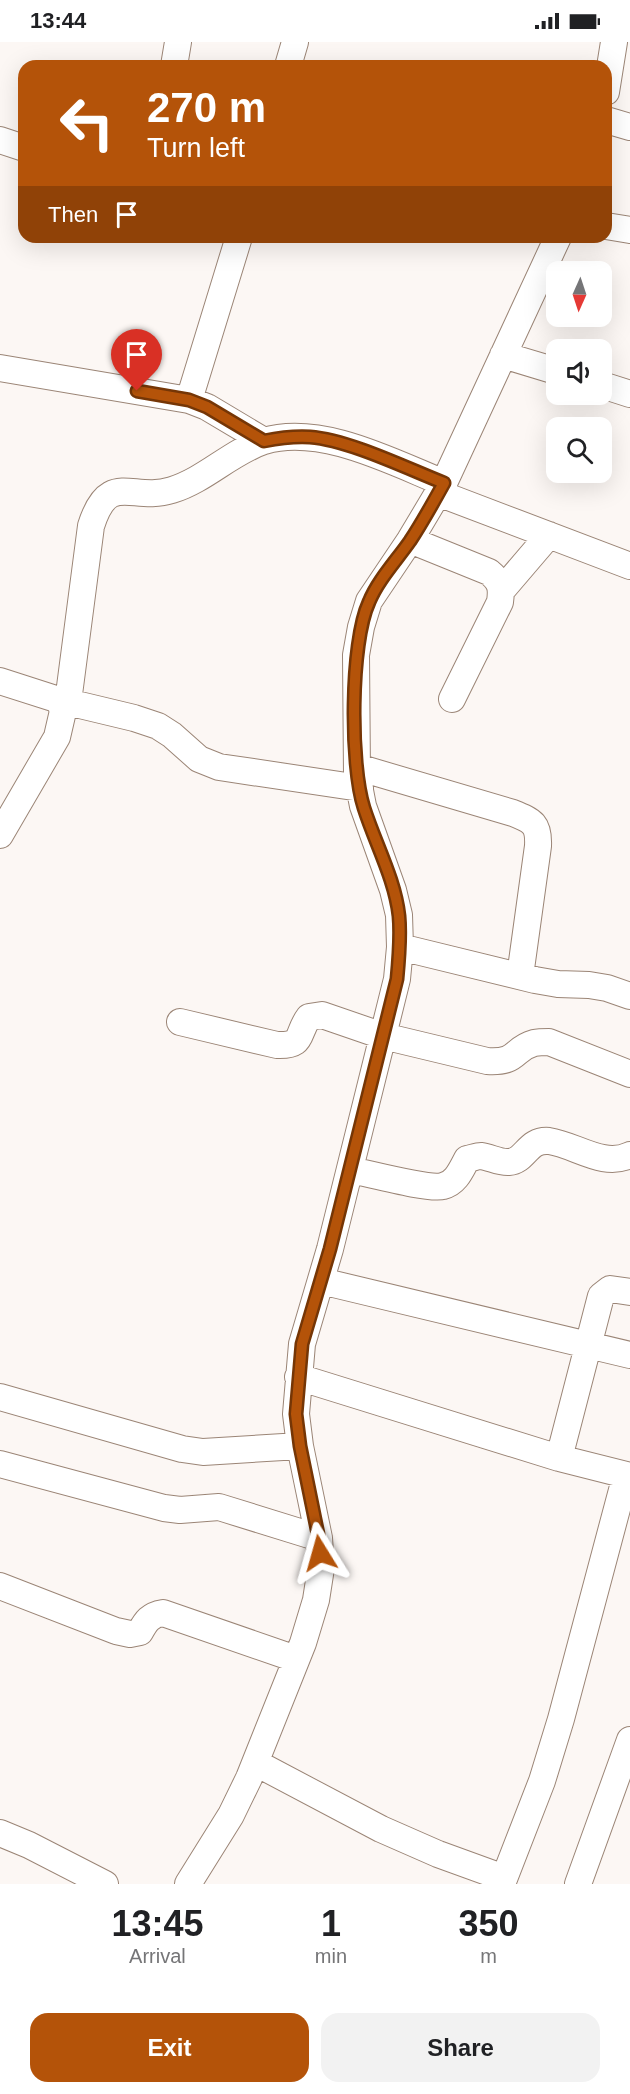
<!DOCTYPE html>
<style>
:root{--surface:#fff;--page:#f2f2f2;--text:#202124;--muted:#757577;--accent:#b45309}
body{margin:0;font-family:Helvetica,sans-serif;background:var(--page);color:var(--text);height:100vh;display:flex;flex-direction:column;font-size:22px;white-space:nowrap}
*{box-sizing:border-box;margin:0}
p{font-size:20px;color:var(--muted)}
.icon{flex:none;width:33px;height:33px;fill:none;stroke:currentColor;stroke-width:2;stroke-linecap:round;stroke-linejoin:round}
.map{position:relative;height:1842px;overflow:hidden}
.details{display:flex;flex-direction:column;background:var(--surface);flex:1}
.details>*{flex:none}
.banner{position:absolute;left:18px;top:18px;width:594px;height:183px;border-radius:18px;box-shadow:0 6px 24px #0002;background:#b45309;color:#fff;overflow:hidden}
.needle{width:39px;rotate:183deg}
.buttons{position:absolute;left:546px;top:219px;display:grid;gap:12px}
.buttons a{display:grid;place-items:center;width:66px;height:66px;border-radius:12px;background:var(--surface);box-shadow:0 6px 24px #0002;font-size:30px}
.pin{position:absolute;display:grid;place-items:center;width:51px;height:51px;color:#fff;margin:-62px -26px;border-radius:50% 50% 50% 0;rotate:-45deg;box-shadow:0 0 6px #0007}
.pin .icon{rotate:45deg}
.me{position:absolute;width:66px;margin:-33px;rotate:352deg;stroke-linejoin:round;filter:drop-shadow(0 0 4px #0008)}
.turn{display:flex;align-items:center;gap:21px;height:126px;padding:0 30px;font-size:27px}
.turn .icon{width:78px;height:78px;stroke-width:2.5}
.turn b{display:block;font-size:42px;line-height:51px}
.then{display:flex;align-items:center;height:57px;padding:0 30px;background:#0003;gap:12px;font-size:22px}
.eta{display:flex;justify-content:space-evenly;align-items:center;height:102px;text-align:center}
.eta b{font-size:36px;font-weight:600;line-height:42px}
.primary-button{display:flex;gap:12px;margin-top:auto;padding:12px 30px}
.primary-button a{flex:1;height:69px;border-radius:18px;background:var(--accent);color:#fff;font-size:24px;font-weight:600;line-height:69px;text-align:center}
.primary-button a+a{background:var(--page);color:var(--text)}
.status{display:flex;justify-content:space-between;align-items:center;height:42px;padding:0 30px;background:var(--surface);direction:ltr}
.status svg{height:16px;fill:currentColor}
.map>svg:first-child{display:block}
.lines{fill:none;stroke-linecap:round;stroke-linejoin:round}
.street-casing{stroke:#9b8576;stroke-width:28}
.street{stroke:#fff;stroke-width:26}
.route-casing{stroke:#753606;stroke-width:15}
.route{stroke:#b45309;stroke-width:10}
</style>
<div class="status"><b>13:44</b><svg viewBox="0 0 49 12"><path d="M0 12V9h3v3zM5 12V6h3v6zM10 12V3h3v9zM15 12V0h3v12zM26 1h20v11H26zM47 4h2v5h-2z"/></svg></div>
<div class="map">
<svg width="630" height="1842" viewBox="0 0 630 1842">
<rect width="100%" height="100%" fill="#fcf7f4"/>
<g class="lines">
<defs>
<path id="street" d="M174 24 178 0
M288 24 295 0
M606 50 614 0
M606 78 630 85
M0 98 24 106
M606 184 630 188
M503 313 556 329
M0 326 189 358 207 365 264 399
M602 343 630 352
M189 358 239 195
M438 451 630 524
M410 498 489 530C501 540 502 546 500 560L452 657
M502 548 549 493
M0 639 59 658 63 669 57 695 0 793
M59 658 134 676 158 684 172 693 199 717 219 725 360 746
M68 660 91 484C109 427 132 461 172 448 205 438 231 410 264 399 321 382 392 420 444 441
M357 725 513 771C533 779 539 782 538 804L520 934
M400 905 535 938 558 942 589 943 607 946 630 954
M180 980 277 1003C305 1004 296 992 309 975L322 973 383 994 487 1019C519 1021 512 1007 534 1001 539 1000 545 1000 549 1000L630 1032
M350 1128C367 1131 429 1148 443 1144 456 1141 461 1128 467 1117 472 1116 477 1114 481 1114 490 1115 500 1121 509 1120 526 1119 527 1097 549 1099 576 1103 603 1126 630 1113
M321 1239 630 1313
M298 1335 559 1416 630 1434
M0 1355 182 1407 203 1410 300 1404
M559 1416 601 1254 610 1247 630 1250
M0 1422 164 1466 180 1468 219 1465 319 1496
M0 1544 116 1589 130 1592 140 1590C146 1579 150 1573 163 1571L296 1617
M256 1721 381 1787 438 1812 504 1836
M0 1791 29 1803 105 1842
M188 1842 231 1773 249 1736 303 1601 316 1558 321 1526 319 1496 300 1404 296 1372 302 1302 330 1207 397 937 400 905 399 873 393 848 363 764 357 733 356 613 361 585 369 559 410 498 444 441 558 195
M502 1842 542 1739 561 1677 626 1433
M578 1842 630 1698"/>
</defs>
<use href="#street" class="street-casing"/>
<use href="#street" class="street"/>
</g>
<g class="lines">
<defs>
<path id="route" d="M137 349 189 358 207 365 264 399C279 396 295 394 310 395 349 398 406 426 444 441 433 461 422 481 410 499 396 519 378 538 369 560 350 601 350 723 364 766 375 801 395 837 399 874 401 895 399 916 397 937L330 1207 302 1302 296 1372 300 1404 319 1497 320 1511"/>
</defs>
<use href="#route" class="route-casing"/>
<use href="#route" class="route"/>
</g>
</svg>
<div class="buttons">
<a><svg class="needle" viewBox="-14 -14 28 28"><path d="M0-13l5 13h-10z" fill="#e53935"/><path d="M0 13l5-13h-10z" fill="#757577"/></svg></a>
<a><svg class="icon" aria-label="sound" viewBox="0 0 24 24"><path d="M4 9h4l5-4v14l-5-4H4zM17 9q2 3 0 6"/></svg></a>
<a><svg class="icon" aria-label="search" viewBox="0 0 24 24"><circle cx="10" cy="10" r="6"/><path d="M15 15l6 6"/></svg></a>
</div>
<div class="pin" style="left:137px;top:349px;background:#d93025"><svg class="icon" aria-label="arrive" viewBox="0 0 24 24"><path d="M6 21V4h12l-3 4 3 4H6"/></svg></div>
<svg class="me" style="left:320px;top:1511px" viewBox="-20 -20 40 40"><path d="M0-17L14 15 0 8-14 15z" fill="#b45309" stroke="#fff" stroke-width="4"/></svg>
<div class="banner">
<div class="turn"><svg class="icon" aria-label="left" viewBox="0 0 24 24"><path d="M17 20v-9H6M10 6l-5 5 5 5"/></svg><div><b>270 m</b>Turn left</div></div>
<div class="then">Then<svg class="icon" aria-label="arrive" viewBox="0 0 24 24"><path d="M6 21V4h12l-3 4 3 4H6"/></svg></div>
</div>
</div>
<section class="details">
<div class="eta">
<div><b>13:45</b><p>Arrival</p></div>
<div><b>1</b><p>min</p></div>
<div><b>350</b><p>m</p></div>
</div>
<div class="primary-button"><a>Exit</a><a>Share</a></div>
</section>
